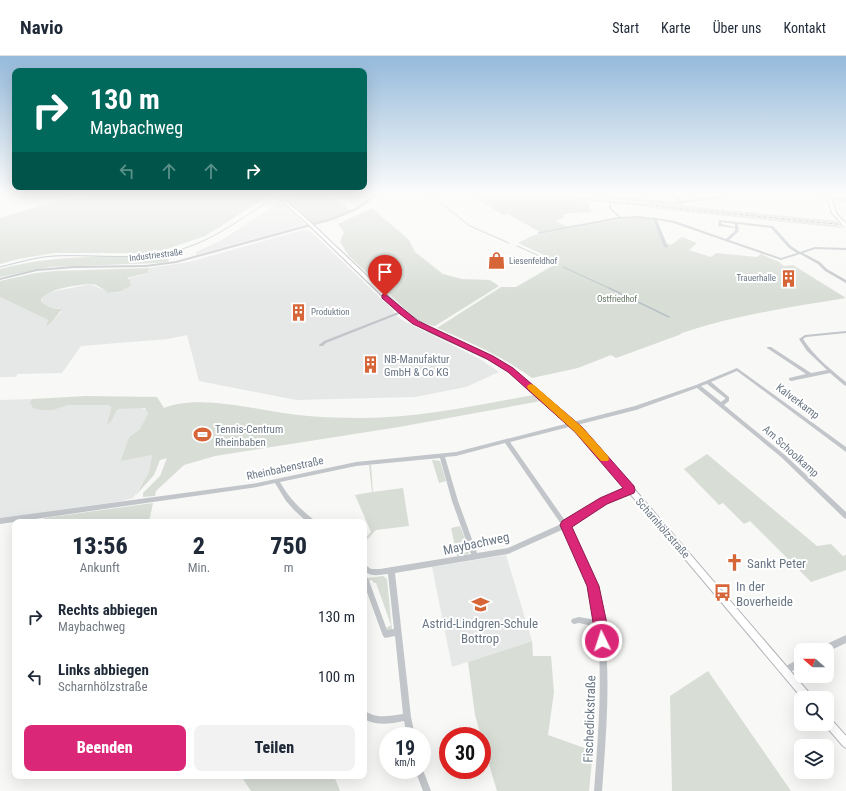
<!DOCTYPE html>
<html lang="de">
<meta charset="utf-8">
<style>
:root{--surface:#fff;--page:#f2f2f3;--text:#1f2937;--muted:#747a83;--line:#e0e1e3;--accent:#db2777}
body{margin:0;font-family:"Roboto Condensed",sans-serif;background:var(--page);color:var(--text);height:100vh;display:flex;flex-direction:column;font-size:15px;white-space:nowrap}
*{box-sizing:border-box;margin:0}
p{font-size:13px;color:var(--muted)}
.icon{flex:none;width:22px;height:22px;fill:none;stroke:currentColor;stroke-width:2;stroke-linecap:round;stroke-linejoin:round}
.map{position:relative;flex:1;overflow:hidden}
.details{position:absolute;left:12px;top:463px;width:355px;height:260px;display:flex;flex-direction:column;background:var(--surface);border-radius:8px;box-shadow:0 4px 16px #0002}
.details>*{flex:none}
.hud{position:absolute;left:12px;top:12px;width:355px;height:122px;border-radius:8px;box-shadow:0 4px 16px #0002;background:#00695c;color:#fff;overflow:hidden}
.needle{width:26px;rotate:291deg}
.controls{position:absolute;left:794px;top:587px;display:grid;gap:8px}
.controls a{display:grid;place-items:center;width:40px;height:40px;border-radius:8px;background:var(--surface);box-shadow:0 4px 16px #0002;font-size:20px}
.speed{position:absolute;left:379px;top:671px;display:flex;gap:8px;font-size:20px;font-weight:700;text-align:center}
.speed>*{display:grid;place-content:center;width:52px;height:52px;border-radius:50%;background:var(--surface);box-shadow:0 4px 16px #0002;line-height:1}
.speed small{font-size:10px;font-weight:400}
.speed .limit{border:6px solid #d22;background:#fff;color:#111}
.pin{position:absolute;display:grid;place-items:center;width:34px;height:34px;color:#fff;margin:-41px -17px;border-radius:50% 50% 50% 0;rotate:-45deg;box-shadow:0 0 4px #0007}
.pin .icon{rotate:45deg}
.me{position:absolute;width:44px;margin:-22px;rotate:356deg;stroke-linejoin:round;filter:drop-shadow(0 0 3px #0008)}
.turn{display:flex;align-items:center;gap:14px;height:84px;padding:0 12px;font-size:18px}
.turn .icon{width:52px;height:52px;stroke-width:2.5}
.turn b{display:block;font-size:28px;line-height:34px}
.lanes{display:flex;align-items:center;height:38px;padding:0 12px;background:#0003;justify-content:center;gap:20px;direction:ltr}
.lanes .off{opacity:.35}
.eta{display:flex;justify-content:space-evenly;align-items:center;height:68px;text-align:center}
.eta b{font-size:24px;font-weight:800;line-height:28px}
.primary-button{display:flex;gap:8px;margin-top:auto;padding:8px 12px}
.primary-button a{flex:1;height:46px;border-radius:8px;background:var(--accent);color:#fff;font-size:16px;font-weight:800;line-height:46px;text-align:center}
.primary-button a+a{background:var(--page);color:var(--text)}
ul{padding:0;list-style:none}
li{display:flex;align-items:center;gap:12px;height:60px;padding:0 12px}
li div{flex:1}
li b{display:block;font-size:15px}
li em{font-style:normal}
header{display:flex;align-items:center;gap:24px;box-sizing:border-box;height:56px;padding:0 20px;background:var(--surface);border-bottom:1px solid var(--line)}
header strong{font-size:19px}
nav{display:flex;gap:22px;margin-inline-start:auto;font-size:14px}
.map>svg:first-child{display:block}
.built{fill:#e6e7e7}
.green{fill:#d8ddd6}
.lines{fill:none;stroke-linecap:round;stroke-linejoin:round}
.stream-far1{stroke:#b9c2c7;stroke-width:1}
.stream{stroke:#b9c2c7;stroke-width:1.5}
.major-casing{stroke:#b4b7bc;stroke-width:2}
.highway-casing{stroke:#b5b8bc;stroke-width:2}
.minor{fill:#c2c5c9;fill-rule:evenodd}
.major{fill:#fff;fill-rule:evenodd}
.highway{fill:#fff;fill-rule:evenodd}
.rail{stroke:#a2a7ad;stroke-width:1;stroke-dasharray:4 2;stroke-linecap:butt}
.major-bridge-casing{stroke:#b4b7bc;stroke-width:5.5;stroke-linecap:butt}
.major-bridge{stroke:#fff;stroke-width:4}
.route{fill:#db2777;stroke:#8e194d}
.slow{fill:#f59e0b}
.labels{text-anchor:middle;stroke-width:4;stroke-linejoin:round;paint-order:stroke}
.far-street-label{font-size:9px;fill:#6a7785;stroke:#fff}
.far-poi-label{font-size:9px;fill:#6a7785;stroke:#fff;text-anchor:start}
.far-park-label{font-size:9px;fill:#667764;stroke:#fff}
.poi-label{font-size:11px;fill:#6a7785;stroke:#fff;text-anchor:start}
.street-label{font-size:11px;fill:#6a7785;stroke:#fff}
.near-street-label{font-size:13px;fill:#6a7785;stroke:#fff}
.near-poi-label{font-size:13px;fill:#6a7785;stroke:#fff;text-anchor:start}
</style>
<header>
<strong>Navio</strong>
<nav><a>Start</a><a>Karte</a><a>Über uns</a><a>Kontakt</a></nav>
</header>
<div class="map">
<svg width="846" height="735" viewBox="0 0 846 735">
<rect width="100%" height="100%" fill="#f8f8f6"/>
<path class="built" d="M523 138H549L846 167V170Z
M279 146 288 151 304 168 303 169 196 199V196L224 183Z
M303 174 309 175 319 183 393 254 394 257 400 263 480 303 499 316 466 331 415 341 296 344 199 325 187 279 168 283 81 290 62 317 18 318 15 321H0V241L48 264 45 270 51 267 61 256 60 252H51L42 247V241L50 236 91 228 106 235 107 237 123 236 125 235 122 234 131 230 130 224 127 223 146 218 149 216V212L189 206Z
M32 343 30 346 108 349 111 351V356L107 365 119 353 139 351 147 354 148 357 140 373 129 381 120 404 152 399 149 416 133 442 122 445 0 462V344Z
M506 499 532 585 452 611 432 511Z"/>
<path class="green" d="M91 138H272L205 180 167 193 145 197H54L18 203 0 208V162L53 146 77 143Z
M296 138H327L352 155 311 169 285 145Z
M470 138H523L587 145 592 156 570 157 563 159 565 161 556 165 568 171 540 176 508 158 503 159Z
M649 146 675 149 682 148 685 150 836 165 838 167 646 148Z
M648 151 836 169 844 172 648 152Z
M372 152 409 184 415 196 443 218 462 223 490 224 499 230 435 270C426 270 417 261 409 257L349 200 340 186 344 176 338 168Z
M634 161 652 163 663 186 671 189 682 181 697 187 689 194 711 201 716 197 757 201 761 198 779 206 784 210 793 209 846 242C791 251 736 259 682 277L679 279 616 302 611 299 578 312 532 322C502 300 470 286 437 272L501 231H516L559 206 518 187 534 179Z
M168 200 169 201 168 206 156 207 50 211 0 221V213C55 198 112 201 168 200Z
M149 212 148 217 127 222 130 224 131 230 122 234 126 235 107 237 106 235C102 233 97 228 92 228 80 228 47 233 41 243L42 247 51 252 62 253 51 267 45 271 48 264 0 241V225L36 217 54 215Z
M534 339 541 345 399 371 215 400 184 409 156 435 155 440 143 441V437L160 420 167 402 160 404 154 419 135 440 149 416 152 399 120 405 129 381 140 373 148 357 145 352 119 353C113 356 114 365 108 368 106 363 112 357 111 351L108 349H67L53 354H41L33 352 30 346 32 343 86 340 157 341 164 352C199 338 252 353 290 358 313 361 338 362 362 362 420 362 477 349 534 339Z
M707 398 817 490 831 488 843 500 846 499V514L811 526 750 465 744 468 723 447 719 449 684 413Z
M432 404 440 405 446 425 439 427Z
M369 409H371L373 436 403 432 409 470 376 474 364 487V483L371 476 355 439 372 436Z
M153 447 149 466H45L44 462Z
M460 470 470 495 468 498 457 500 451 472Z
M383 520 387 523 392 574 388 576 386 572 391 569 376 527H374L372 524 369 525 368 522Z
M532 585 533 600H551L554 636 548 679 593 695 589 735H497L482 685V680H481L475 659 468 606Z
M708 615 791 735H672L670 640Z
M241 720H334L340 735H251Z"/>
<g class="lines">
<path class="stream-far1" d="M429 138 470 170 509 187
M517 190 553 206
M0 211C17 207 36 201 54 200 94 198 136 205 175 195 214 185 245 160 278 138
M563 211 611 233"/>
<path class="stream" d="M609 232 669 261"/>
<defs>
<path id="major" d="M274 138H278L309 165 404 255 432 273 492 301 512 313 547 342 593 385 811 639 813 642H802L589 389 543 344 508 315 488 303 428 275 400 257 307 167Z
M823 138H827L832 144 836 157 844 166V168H842L832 157 828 144Z
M827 660 830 662 846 680V692L843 690 824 668H827Z"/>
<path id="highway" d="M1 138H7L0 141Z"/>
</defs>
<use href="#major" class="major-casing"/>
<use href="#highway" class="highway-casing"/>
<path class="minor" d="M376 138H379L357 154 333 164 176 207 146 211 74 212 37 215 0 224V222L37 213 74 210 146 209 176 205 331 162 355 152Z
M597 138H601L609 141 677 146H679L671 138H674L682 145 714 141 723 138H728L714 143 677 148 609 143Z
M829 141 846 143V145L828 143V142Z
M610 148 611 149V152L621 161 640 160 653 162 654 161 656 162 675 165 726 183 735 175V172L718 170 719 164 773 170 791 190 800 196 815 191 846 192V194L815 193 803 197 820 206 827 213 846 224V227L825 215 818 208 800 198 781 204 673 167 657 164 668 191 666 192 664 191 653 164 640 162 620 163 539 178 537 177 539 176 618 161 609 152V149ZM721 166 735 168V171L721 168ZM738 168 771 172 789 192 797 197 781 202 729 184 739 175 738 173 740 172 738 171Z
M401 255H403L404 256 326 287 323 290H319V289L324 285Z
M846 275V277L806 281 803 283C814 300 831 314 846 326V330L844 329 830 317 791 325 789 324V322L806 318 767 292V291H771L811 317 827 314 807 295 799 283 805 279Z
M737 312 846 391V396L737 315 711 326 729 341V345L724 349 785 399 846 456V463L844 462 781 401 697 332 636 354 510 386 566 466 601 443 630 431H632L633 433 632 435 605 447 569 470 594 523C600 538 602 555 604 571 611 625 606 680 602 735H594C598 681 603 625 597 571L579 567 574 568 572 567 571 565 572 563 579 561 596 564 591 532 588 523 564 473 508 498 395 517 411 661 415 680H407L404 665C390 668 377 670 364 663V655C367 656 370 658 373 659 383 662 393 659 403 658L395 580 385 582 383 580 364 528V522L366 521 368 522 387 574 394 573 388 518C379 519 371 521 364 515V508L371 513H380L471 498 452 445 440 402 356 410 280 426C289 442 300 453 314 464L315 466H307L294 454 286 445 275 427 257 431 0 468V462L257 427 356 406 456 396 635 350 696 329ZM707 328 725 342V343L721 346 701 330ZM505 387 561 468 508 492 477 497 458 445 445 401 456 400Z
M846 579V587L827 596V594H819L820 591Z
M801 602V610L785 619 782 618 781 615 782 612Z
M422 711 423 714 431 735H423L415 714H422Z"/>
<use href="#major" class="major"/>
<use href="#highway" class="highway"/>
<path class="rail" d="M530 138 846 169"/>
<defs>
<path id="major-bridge" d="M843 167 846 170"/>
</defs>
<use href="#major-bridge" class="major-bridge-casing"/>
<use href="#major-bridge" class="major-bridge"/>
</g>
<linearGradient id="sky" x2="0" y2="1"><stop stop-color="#95badb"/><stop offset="0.57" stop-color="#fcfcfb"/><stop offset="1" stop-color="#fcfcfb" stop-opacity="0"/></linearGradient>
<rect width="846" height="241" fill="url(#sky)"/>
<path class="route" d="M385 238 418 265 493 300 513 312 582 371 634 430 635 434 634 437 607 448 572 471 599 530 607 568 608 585 606 590 602 592 597 590 587 530 560 469 562 465 600 442 623 432 575 376 508 316 487 303 413 268 400 258 382 242V239Z"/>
<path class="slow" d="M531 328 534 329 582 371 608 400 609 403 608 405H601L575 376 528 333 527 331 528 329Z"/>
<defs>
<symbol id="shop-bare" viewBox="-9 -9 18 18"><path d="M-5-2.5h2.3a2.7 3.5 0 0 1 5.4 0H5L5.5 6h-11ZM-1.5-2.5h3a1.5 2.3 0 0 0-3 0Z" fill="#d66538" stroke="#fff" stroke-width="2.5" paint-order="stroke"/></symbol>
<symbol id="building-bare" viewBox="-9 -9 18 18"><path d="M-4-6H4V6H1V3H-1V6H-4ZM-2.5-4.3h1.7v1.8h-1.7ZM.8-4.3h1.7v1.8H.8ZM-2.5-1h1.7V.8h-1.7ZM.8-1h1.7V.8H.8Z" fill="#d66538" stroke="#fff" stroke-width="2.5" paint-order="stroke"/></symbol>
<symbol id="stadium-bare" viewBox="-9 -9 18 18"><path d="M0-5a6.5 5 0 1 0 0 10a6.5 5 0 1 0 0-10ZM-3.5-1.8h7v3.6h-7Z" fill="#d66538" stroke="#fff" stroke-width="2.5" paint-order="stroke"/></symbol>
<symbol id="church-bare" viewBox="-9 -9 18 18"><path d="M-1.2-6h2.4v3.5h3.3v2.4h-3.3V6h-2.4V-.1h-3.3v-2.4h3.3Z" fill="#d66538" stroke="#fff" stroke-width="2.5" paint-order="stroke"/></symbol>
<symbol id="bus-bare" viewBox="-9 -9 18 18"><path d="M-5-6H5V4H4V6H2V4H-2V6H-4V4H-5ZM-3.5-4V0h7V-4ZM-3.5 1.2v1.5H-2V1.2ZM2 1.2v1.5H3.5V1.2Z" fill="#d66538" stroke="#fff" stroke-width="2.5" paint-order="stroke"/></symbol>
<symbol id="school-bare" viewBox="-9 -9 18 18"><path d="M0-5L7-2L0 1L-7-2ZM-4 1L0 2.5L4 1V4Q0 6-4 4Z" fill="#d66538" stroke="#fff" stroke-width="2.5" paint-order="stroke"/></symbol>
</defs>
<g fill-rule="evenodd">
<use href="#shop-bare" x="484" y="192" width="25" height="25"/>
<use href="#building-bare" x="776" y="210" width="25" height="25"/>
<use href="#building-bare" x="286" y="244" width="25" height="25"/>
<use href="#building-bare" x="358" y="296" width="25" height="25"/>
<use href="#stadium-bare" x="190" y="366" width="25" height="25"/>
<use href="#church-bare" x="722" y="494" width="25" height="25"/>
<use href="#bus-bare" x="710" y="524" width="25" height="25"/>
<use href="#school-bare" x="468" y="536" width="25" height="25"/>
</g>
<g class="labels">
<g class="far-street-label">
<text transform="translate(156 199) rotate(-7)" y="3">Industriestraße</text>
</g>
<g class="far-poi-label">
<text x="509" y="208">Liesenfeldhof</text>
<text x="776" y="225" text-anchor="end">Trauerhalle</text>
<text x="311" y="259">Produktion</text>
</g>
<g class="far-park-label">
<text x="617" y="246">Ostfriedhof</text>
</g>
<g class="poi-label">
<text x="384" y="307">NB-Manufaktur<tspan x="384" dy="13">GmbH &amp; Co KG</tspan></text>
<text x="215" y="377">Tennis-Centrum<tspan x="215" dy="13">Rheinbaben</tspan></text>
</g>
<g class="street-label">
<text transform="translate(798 345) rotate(37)" y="4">Kalverkamp</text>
<text transform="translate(791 395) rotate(42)" y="4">Am Schoolkamp</text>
<text transform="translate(285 412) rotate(-12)" y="4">Rheinbabenstraße</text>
<text transform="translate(663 472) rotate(49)" y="4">Scharnhölzstraße</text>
</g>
<g class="near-street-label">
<text transform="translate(476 487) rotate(-12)" y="5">Maybachweg</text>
<text transform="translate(589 663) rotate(-88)" y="5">Fischedickstraße</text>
</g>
<g class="near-poi-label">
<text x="747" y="512">Sankt Peter</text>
<text x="736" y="535">In der<tspan x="736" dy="15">Boverheide</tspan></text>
<text x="480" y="572" text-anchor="middle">Astrid-Lindgren-Schule<tspan x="480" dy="15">Bottrop</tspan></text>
</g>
</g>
</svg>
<div class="controls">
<a><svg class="needle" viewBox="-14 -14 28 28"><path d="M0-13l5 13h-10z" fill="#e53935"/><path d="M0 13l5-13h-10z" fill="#747a83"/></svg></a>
<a><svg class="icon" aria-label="search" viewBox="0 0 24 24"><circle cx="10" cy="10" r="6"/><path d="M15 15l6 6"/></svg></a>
<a><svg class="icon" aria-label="layers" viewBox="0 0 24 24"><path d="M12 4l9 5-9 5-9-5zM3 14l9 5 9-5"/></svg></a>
</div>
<div class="speed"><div>19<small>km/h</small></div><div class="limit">30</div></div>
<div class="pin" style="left:385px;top:240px;background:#d93025"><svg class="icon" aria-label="arrive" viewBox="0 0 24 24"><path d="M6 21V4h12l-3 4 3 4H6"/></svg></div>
<svg class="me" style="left:602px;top:585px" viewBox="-20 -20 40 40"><circle r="17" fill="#db2777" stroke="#fff" stroke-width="3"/><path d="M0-11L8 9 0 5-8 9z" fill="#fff"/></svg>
<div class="hud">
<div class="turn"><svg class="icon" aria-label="right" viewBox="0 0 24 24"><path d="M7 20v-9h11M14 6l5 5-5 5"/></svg><div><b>130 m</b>Maybachweg</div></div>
<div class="lanes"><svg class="icon off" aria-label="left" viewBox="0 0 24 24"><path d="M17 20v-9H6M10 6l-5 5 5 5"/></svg><svg class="icon off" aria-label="ahead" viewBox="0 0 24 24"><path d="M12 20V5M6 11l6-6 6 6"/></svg><svg class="icon off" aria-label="ahead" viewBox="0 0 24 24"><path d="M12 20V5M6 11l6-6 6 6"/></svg><svg class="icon" aria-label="right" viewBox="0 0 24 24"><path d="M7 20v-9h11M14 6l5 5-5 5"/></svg></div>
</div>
<section class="details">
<div class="eta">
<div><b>13:56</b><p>Ankunft</p></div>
<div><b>2</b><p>Min.</p></div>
<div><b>750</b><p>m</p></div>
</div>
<ul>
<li><svg class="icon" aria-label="right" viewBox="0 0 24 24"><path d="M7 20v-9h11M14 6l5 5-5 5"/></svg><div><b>Rechts abbiegen</b><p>Maybachweg</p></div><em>130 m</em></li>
<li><svg class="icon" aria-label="left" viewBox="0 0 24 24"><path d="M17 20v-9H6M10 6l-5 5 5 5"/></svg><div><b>Links abbiegen</b><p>Scharnhölzstraße</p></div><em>100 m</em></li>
</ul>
<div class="primary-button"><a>Beenden</a><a>Teilen</a></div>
</section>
</div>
